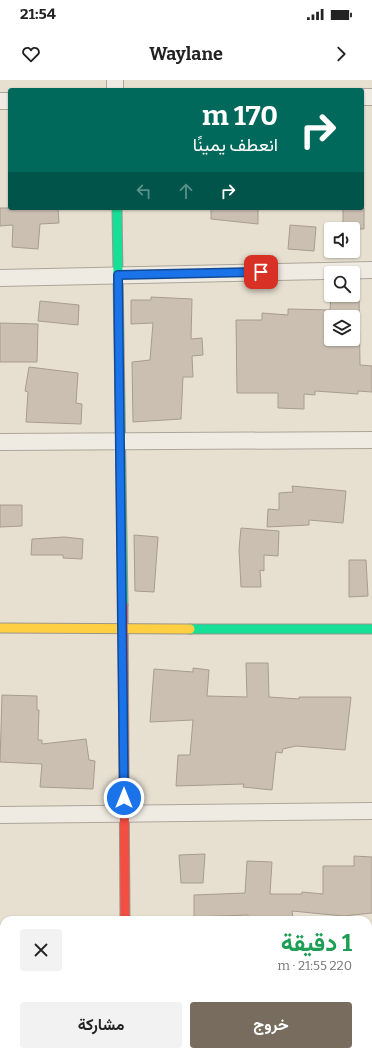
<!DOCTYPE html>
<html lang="ar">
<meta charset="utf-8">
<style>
:root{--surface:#fff;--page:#f2f2f2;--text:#222;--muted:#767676;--accent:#786c5e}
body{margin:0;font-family:Bitter,Vazirmatn,serif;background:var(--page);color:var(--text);direction:rtl;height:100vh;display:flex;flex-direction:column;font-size:15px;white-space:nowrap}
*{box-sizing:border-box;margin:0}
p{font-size:13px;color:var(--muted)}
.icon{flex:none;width:22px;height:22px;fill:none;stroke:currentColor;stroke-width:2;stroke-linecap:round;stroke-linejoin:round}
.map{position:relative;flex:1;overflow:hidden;direction:ltr}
.side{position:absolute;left:0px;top:836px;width:372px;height:140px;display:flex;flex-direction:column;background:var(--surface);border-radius:12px 12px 0 0;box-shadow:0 1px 3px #0004;direction:rtl}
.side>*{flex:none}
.top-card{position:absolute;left:8px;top:8px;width:356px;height:122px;border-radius:4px;box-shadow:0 1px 3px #0004;direction:rtl;background:#00695c;color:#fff;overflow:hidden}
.buttons{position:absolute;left:324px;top:142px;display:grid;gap:8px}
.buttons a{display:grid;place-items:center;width:36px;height:36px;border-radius:4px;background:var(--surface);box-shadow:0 1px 3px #0004;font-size:20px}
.pin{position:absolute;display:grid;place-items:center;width:34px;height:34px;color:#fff;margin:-17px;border-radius:8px;box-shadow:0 2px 6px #0006}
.me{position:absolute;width:44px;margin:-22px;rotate:0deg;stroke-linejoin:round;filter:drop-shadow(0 0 3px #0008)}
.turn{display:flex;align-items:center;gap:14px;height:84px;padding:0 20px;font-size:18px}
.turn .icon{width:52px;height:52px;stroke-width:2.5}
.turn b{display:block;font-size:28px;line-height:34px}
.lanes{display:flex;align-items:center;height:38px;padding:0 20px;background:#0003;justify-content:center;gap:20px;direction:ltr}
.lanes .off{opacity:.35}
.round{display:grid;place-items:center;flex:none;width:42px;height:42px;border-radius:4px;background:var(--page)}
.overview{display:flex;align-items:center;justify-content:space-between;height:68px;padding:0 20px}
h1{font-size:24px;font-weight:700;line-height:30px;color:#1e9e55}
.primary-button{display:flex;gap:8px;margin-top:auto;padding:8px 20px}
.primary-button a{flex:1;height:46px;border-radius:4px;background:var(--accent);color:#fff;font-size:16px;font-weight:700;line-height:46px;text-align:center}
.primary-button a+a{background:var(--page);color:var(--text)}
.status{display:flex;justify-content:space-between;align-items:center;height:28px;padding:0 20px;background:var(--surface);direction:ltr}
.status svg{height:11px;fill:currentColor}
header{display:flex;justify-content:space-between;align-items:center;height:52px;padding:0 20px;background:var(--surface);font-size:18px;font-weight:700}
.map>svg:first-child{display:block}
.building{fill:#cbbfb2;stroke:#a89c90;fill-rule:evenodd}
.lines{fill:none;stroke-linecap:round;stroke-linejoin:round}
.street-casing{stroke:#ada599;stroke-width:18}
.fast-casing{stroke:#9c958a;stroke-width:11}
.slow-casing{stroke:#9c958a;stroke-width:11}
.jam-casing{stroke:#9c958a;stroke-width:11}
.street{stroke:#efebe3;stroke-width:16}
.fast{stroke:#16e098;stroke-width:9}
.slow{stroke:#ffcf43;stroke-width:9}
.jam{stroke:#f24e42;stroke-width:9}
.route-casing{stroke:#114b97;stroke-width:10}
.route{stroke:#1a73e8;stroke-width:7}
</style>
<div class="status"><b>21:54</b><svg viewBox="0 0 49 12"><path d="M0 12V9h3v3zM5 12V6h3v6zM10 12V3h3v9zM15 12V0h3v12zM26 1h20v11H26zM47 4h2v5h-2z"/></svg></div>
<header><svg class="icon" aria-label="forward" viewBox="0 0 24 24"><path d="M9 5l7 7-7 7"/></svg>Waylane<svg class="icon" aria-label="heart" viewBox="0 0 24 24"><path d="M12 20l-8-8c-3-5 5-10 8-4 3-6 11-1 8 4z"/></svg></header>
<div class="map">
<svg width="372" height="976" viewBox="0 0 372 976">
<rect width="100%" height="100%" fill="#e7e0d1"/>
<path class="building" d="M0 128H58L59 143 40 144 38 169 12 167 13 145 0 146Z
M211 128H258V144L211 139Z
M343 128H364V149H343Z
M290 145 316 147 314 171 288 169Z
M331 215H359L360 285 372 286V312L358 311V314L315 311V315L304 314V329L278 328V313H237L236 240H262V233L288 235V229L330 230ZM331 237H353V259H331Z
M151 217 192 219 191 259 202 258 203 275 192 276 193 297H183L181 339 133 342 132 282 150 280 153 243 131 244V220H151Z
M40 221 79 225 78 245 38 241Z
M0 243 38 244 37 282H0Z
M29 287 78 293 76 323 82 324 81 344 26 342 28 312 25 311Z
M292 406 346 411 343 443 309 440V445L267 447 268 429 279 430V413L293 412Z
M0 425H22V446L0 447Z
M241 448 279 451 278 476 264 475V491L260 490 261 507H241L239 469Z
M134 455 158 457 154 512 135 511Z
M64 457 83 459 82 479 63 478V475H31L32 459Z
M349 480H366L368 516 349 517Z
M246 583H268L269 617 299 619V617H351L345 670 296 666 283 669 282 673 276 672 272 710 243 707 244 704 176 706 178 675H190L193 640 150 642 154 589 193 592V588L209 590 207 616 247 617Z
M2 615 37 616V630H39L38 660H42V664L86 659 89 680 95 681 93 709 40 707 42 684 0 682Z
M205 774 203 803H181L179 775Z
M354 776 372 777V833L343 836 292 831 293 838H272V840H248V835L194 837V815L245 813 247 781 272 782 270 814H302V812L323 814V786H354Z"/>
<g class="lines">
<defs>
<path id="street" d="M115 0V10
M362 17H372
M0 21H10
M0 198 372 190
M0 362 372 360
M0 735 372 731
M368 890H372
M0 897H4
M126 972V976"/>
<path id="fast" d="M117 128 123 525
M190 549H372"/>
<path id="slow" d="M0 548 190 549"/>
<path id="jam" d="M123 525 125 840"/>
</defs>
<use href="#street" class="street-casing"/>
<use href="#fast" class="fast-casing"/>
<use href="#slow" class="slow-casing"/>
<use href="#jam" class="jam-casing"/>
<use href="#street" class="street"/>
<use href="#fast" class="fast"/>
<use href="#slow" class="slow"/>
<use href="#jam" class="jam"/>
</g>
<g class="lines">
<defs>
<path id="route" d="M124 718 118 195 261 192"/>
</defs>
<use href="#route" class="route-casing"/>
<use href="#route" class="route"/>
</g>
</svg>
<div class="buttons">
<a><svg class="icon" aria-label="sound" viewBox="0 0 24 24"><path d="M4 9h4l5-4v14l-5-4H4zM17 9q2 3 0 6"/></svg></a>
<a><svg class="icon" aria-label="search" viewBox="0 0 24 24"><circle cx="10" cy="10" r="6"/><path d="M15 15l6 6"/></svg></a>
<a><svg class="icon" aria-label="layers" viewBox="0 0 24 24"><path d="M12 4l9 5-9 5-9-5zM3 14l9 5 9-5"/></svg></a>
</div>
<div class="pin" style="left:261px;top:192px;background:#d93025"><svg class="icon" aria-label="arrive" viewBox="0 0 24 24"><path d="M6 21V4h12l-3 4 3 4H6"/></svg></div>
<svg class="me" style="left:124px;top:718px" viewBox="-20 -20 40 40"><circle r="17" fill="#1a73e8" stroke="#fff" stroke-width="3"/><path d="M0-11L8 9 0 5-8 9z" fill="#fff"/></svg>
<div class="top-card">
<div class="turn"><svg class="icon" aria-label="right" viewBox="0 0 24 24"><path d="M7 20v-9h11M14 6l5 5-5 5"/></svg><div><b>170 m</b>انعطف يمينًا</div></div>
<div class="lanes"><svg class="icon off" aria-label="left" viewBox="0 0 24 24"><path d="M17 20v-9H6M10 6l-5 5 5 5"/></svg><svg class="icon off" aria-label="ahead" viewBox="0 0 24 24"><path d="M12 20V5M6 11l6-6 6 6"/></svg><svg class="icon" aria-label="right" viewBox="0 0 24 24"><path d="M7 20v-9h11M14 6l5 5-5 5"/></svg></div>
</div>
<section class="side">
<div class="overview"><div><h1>1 دقيقة</h1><p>220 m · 21:55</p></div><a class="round"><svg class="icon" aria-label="close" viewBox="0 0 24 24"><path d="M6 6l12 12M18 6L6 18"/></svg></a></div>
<div class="primary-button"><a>خروج</a><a>مشاركة</a></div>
</section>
</div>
